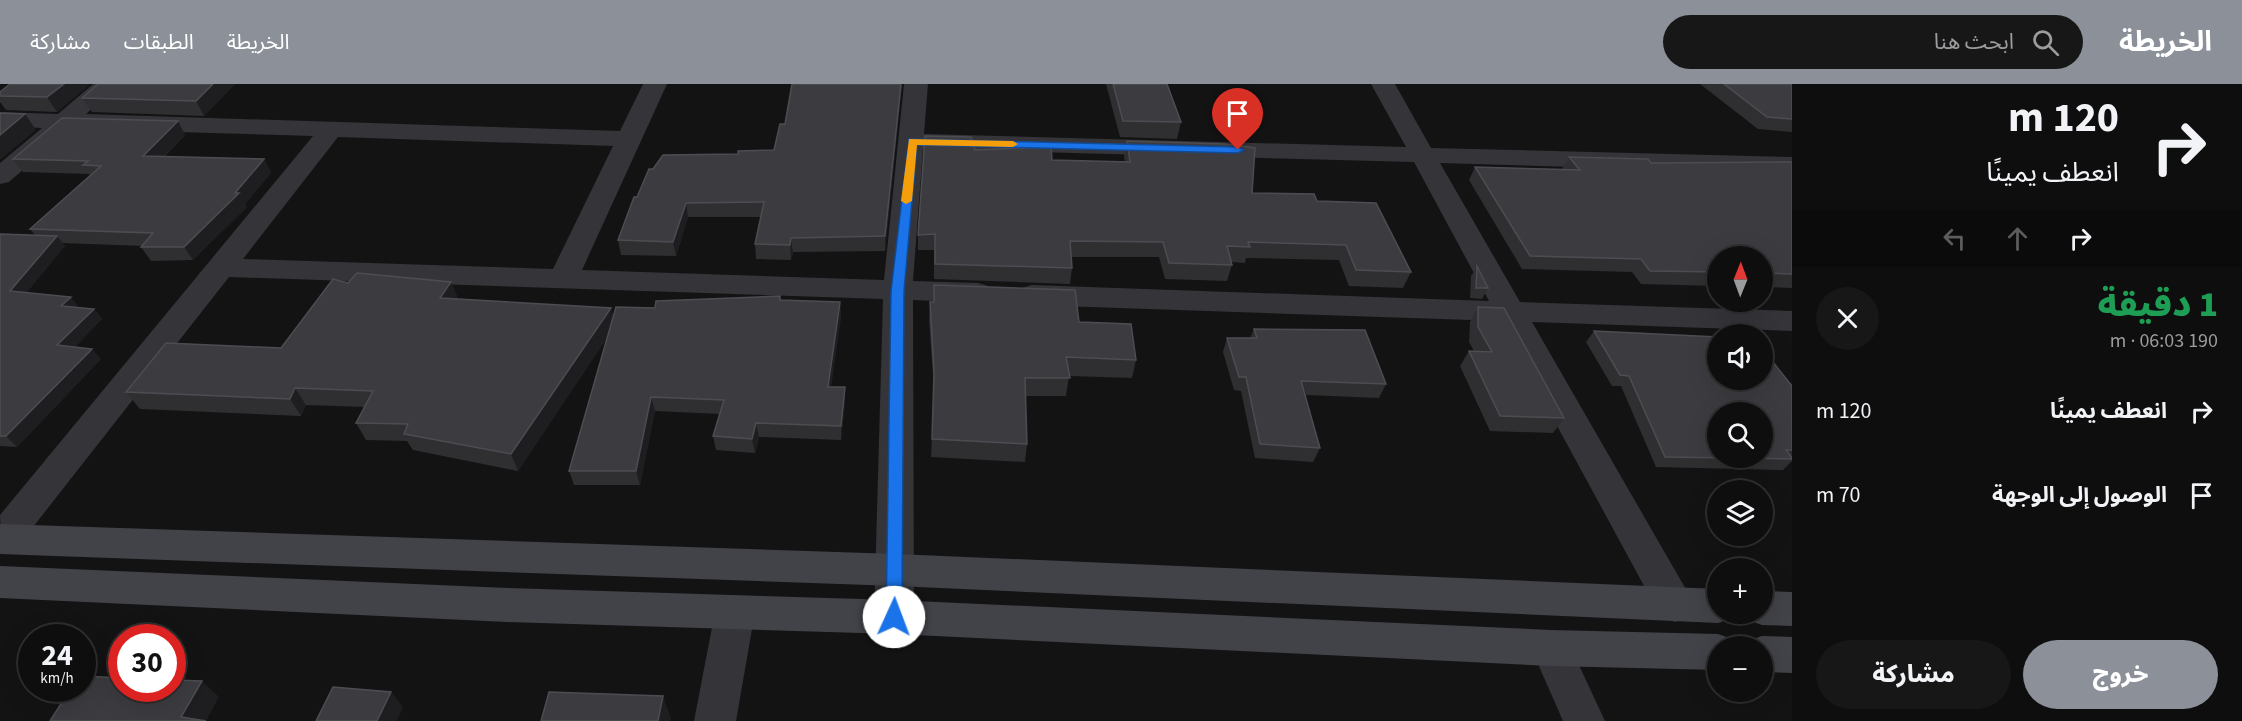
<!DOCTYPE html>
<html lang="ar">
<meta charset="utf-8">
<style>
:root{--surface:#0e0e0f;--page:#171718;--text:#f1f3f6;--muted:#9b9c9e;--line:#2e2e2f;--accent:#8c9099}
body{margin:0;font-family:"Source Sans 3","Noto Sans Arabic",sans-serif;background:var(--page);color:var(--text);direction:rtl;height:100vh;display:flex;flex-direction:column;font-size:22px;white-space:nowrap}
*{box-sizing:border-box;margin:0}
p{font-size:20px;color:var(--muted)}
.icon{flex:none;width:33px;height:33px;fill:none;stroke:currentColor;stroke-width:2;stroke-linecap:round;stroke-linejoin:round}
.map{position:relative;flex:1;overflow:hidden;direction:ltr}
.side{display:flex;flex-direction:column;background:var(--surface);width:450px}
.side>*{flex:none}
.top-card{background:#0e0e0f;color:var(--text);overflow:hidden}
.needle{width:39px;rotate:1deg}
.tools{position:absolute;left:1707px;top:162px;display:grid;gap:12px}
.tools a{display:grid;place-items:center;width:66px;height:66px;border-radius:50%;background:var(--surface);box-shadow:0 6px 24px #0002,0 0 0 2px var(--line);font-size:30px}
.speed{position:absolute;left:18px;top:540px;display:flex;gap:12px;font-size:30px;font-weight:700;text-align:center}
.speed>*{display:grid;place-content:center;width:78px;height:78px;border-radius:50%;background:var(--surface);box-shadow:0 6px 24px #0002,0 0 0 2px var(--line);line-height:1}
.speed small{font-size:15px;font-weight:400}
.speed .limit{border:9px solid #d22;background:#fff;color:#111}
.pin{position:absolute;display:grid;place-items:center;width:51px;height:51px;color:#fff;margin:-62px -26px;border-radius:50% 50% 50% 0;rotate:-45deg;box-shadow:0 0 6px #0007}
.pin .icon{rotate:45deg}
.me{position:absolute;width:66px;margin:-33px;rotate:2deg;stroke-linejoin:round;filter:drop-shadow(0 0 4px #0008)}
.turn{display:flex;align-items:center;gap:21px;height:126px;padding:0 24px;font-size:27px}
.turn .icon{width:78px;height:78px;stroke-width:2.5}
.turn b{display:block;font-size:42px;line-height:51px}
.lanes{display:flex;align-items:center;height:57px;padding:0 24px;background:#0003;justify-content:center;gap:30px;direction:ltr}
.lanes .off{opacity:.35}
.round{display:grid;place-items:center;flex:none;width:63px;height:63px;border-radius:32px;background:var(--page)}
.overview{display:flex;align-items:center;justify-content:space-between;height:102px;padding:0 24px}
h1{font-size:36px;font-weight:800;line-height:45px;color:#1e9e55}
.cta{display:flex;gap:12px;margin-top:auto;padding:12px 24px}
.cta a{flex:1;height:69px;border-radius:36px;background:var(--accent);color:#fff;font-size:24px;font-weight:800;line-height:69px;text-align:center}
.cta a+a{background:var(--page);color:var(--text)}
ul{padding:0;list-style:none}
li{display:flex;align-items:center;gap:18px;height:84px;padding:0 24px}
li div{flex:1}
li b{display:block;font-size:22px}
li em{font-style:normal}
header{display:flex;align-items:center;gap:36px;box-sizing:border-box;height:84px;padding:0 30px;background:var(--accent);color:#fff}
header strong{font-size:28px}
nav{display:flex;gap:33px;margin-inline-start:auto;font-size:21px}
.search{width:420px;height:54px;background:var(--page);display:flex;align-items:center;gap:15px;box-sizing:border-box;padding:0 21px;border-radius:33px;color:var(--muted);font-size:22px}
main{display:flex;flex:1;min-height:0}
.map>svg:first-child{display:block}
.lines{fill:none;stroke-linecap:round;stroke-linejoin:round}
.street{fill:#343439;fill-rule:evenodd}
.secondary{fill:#424349;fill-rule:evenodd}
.wall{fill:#2f2f32}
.shaded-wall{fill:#1e1e20}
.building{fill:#3c3c40;stroke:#4c4d52;stroke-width:1.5;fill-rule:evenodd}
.route{fill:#1a73e8;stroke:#114b97;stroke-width:1.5}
.slow{fill:#f59e0b}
</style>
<header>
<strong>الخريطة</strong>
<div class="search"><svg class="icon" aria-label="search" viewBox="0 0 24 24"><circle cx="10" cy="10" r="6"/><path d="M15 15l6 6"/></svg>ابحث هنا</div>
<nav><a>الخريطة</a><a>الطبقات</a><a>مشاركة</a></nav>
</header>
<main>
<section class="side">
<div class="top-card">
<div class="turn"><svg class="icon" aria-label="right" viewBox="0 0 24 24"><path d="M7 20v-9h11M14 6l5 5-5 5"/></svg><div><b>120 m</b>انعطف يمينًا</div></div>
<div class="lanes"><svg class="icon off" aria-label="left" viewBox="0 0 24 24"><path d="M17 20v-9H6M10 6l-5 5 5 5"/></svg><svg class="icon off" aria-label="ahead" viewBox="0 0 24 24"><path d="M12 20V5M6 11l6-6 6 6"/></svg><svg class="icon" aria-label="right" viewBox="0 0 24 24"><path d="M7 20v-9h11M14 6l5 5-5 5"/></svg></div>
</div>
<div class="overview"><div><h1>1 دقيقة</h1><p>190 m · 06:03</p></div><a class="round"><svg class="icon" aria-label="close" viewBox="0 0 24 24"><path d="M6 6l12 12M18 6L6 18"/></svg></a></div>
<ul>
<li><svg class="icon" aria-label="right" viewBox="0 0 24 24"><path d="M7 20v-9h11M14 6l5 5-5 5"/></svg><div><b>انعطف يمينًا</b></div><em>120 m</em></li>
<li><svg class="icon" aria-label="arrive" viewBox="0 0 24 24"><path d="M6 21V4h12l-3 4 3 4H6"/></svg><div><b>الوصول إلى الوجهة</b></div><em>70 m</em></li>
</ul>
<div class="cta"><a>خروج</a><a>مشاركة</a></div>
</section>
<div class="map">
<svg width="1792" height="637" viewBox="0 0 1792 637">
<rect width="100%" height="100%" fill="#131314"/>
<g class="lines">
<path class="street" d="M93 0H119L86 30 620 47 643 0H667L582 186 884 196 904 0H928L924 50 1406 63 1371 0H1395L1431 64 1792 73V89L1440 79 1520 218 1792 227V247L1532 238 1695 521 1689 533 1675 538 1661 533 1500 237 1032 221 1022 218 1017 211 1022 204 1032 201 1489 217 1414 78 923 65 913 197 978 199 988 202 993 209 988 216 978 219 913 216 914 533 908 545 894 550 880 545 874 533 883 215 229 193 15 466 2 470 0 431 313 52 70 45 9 98 0 100V79L42 44 0 42V28L58 30ZM338 53 613 62 553 185 243 175Z
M735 511 749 516 755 528 736 637H694L715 528 721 516Z
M1551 546 1565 551 1605 637H1563L1531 564 1537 551Z"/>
<path class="secondary" d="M0 440 896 470 1718 505V530H1734L1732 534 1718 539 896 502 0 470Z
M0 482 507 504 894 516 1551 546 1718 550 1732 555 1736 562H1718V586L1551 582 894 550 507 538 0 514Z
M1762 507 1792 508V542L1762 541 1748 536 1745 530H1762Z
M1762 552 1792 553V589L1762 588V562H1745L1748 557Z"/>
</g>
<path class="wall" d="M90 0 57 28 6 26 0 18V8Z
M98 0H235L204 32 92 28 82 14Z
M792 0H902L885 167 793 168 791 176 756 175 755 160 761 133H688L676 172 621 171 618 156 637 113 653 85 738 70 774 66 785 40Z
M1106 0H1167L1181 38 1177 55 1120 53Z
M1700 0H1792V48L1758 45Z
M185 51 164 73 264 75 271 89 245 120 247 123 193 176 151 177 141 163 143 162 62 159 65 162 26 209 79 223 94 225 102 235 75 263 101 275 17 363 0 362V150L35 151 30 145 90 91 89 90 23 88 13 75Z
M1127 57 1252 109 1317 117 1411 188 1403 204 1349 202 1339 176 1246 174 1245 179 1231 178 1232 181 1227 197 1165 195 1159 173H1071L1072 184 1070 200 934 195V166H918V151L975 66 1052 76 1125 78 1124 73Z
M1569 73 1651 79 1792 78V204L1762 203V172H1718V202L1641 200 1632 188 1522 185 1469 96 1475 83 1562 85Z
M1477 182 1488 204 1482 215 1470 214 1471 192Z
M451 198 458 215 613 232 655 224 780 212 781 216 840 218 841 232 831 303H845V318L841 356 759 353 755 369 716 366 713 352 720 330 655 327 640 401H574L569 387 607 253 518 387 413 366 407 357 366 356 356 339 365 323 306 321 301 332 140 325 126 308 281 264 348 199Z
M930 218 1079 238 1136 276 1132 294 1069 292 1066 312H1025L1027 360 1025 378 931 373 934 306 929 236Z
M1478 223 1564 334 1553 349 1490 347 1460 282 1469 267H1474L1469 258 1470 238Z
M1254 245 1386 300 1379 314 1305 311 1320 364 1313 378 1255 374 1241 307 1234 306 1223 268 1227 254H1250Z
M1594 247 1718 296 1792 302V377L1783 386 1656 383 1621 302H1612L1586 258Z"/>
<path class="shaded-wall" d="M64 0H90L57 28 47 13Z
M213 0H235L204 32 196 17Z
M901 0H902L885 167V152Z
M25 30 36 46 0 76V51Z
M178 37 185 51 151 85 143 72Z
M264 75 271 89 245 120 247 123 193 176 184 163 235 109Z
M686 119 688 133 676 172 673 158Z
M57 152 65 162 19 218 10 207Z
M791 154 793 168 791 176 790 161Z
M451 198 458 215 440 214Z
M71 213 79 223 61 222Z
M840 218 841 232 829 317 828 303Z
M611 224 616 241 518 387 511 370Z
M94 225 102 235 66 272 57 261Z
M92 265 101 275 17 363 6 352Z
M845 303V318L841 356V342Z
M295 304 306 321 301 332 290 315Z
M651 313 655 327 640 401 636 387Z
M756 339 759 353 755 369 752 355Z
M202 597 219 613 206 637 181 633Z
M391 608 403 623 397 637H377Z
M663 612 671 634 670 637H658Z"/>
<path class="building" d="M10 0H64L47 13 0 12V8Z
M98 0H213L196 17 82 14Z
M792 0H901L885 152 791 154 790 161 755 160 764 118 686 119 673 158 618 156 634 113H637L649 85H653L663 71 738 70V67L774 66 780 40H785Z
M1113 0H1167L1181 38 1123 37Z
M1724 0H1792V35L1767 33Z
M0 29 25 30 0 51Z
M62 34 178 37 143 72 264 75 235 109H239L184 163H141L153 149 30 145 101 82 83 81 88 77 13 75Z
M925 52 971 53 975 66 1051 63 1052 76 1130 78 1127 57 1225 60 1255 64 1252 109 1314 110 1317 117 1376 119 1411 188 1356 186 1346 161 1248 158 1250 163 1227 162 1232 181 1169 179 1163 158 1070 157 1072 184 935 180V150L918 151Z
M1569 73 1648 75 1651 79 1792 78V190L1762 189V172H1718V188L1650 187 1641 175 1530 172 1475 83 1580 86Z
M0 150 57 152 10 207 71 213 61 222 94 225 57 261 92 265 6 352H0Z
M1477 182 1488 204H1476Z
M357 189 451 198 440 214 611 224 511 370 404 350 408 340 356 339 373 307 295 304 290 315 126 308 166 259 281 264 333 195 348 199Z
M934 201 1075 206 1079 238 1131 240 1136 276 1066 273 1070 294H1025L1027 360 932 355 934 288 930 218H934Z
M780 212V216L840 218 828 303H845L841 342 756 339 752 355 713 352 724 316 651 313 636 387H569L616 223 655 224 656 217Z
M1478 223 1504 224 1564 334 1500 332 1469 267 1492 268 1478 243Z
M1254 245 1365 246 1386 300 1301 297 1320 364 1260 360 1246 293H1239L1227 254H1257Z
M1594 247 1718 253V296H1762V268H1765L1792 302V366H1786L1792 374V375L1665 373 1629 292 1620 291ZM1718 328H1762V374H1718Z
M82 592 122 594V604H172V596L202 597 181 633 206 637H50L71 604H82Z
M333 603 391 608 377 637H316Z
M549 608 663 612 658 637H541Z"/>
<path class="route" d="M909 55 1238 63 1244 66 1238 69 917 61 904 207 902 533 900 538 894 540 888 538 886 533 891 207Z"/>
<path class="slow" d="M909 55 1013 57 1018 60 1013 63 917 61 912 117 906 120 901 117Z"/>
</svg>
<div class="tools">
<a><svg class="needle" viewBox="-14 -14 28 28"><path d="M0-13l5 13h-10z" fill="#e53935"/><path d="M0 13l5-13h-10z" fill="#9b9c9e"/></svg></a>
<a><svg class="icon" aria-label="sound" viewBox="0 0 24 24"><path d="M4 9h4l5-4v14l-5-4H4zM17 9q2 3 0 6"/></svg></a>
<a><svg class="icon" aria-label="search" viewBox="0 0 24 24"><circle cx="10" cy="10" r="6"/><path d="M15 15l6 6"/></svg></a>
<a><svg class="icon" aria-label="layers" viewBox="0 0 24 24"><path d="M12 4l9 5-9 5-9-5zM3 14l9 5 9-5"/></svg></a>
<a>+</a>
<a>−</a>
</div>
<div class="speed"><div>24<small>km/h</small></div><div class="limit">30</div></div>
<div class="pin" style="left:1238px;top:66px;background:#d93025"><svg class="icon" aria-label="arrive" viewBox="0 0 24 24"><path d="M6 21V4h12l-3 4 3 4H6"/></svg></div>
<svg class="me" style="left:894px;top:533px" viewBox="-20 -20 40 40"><circle r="19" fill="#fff"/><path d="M0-13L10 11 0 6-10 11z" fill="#1a73e8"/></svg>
</div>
</main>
